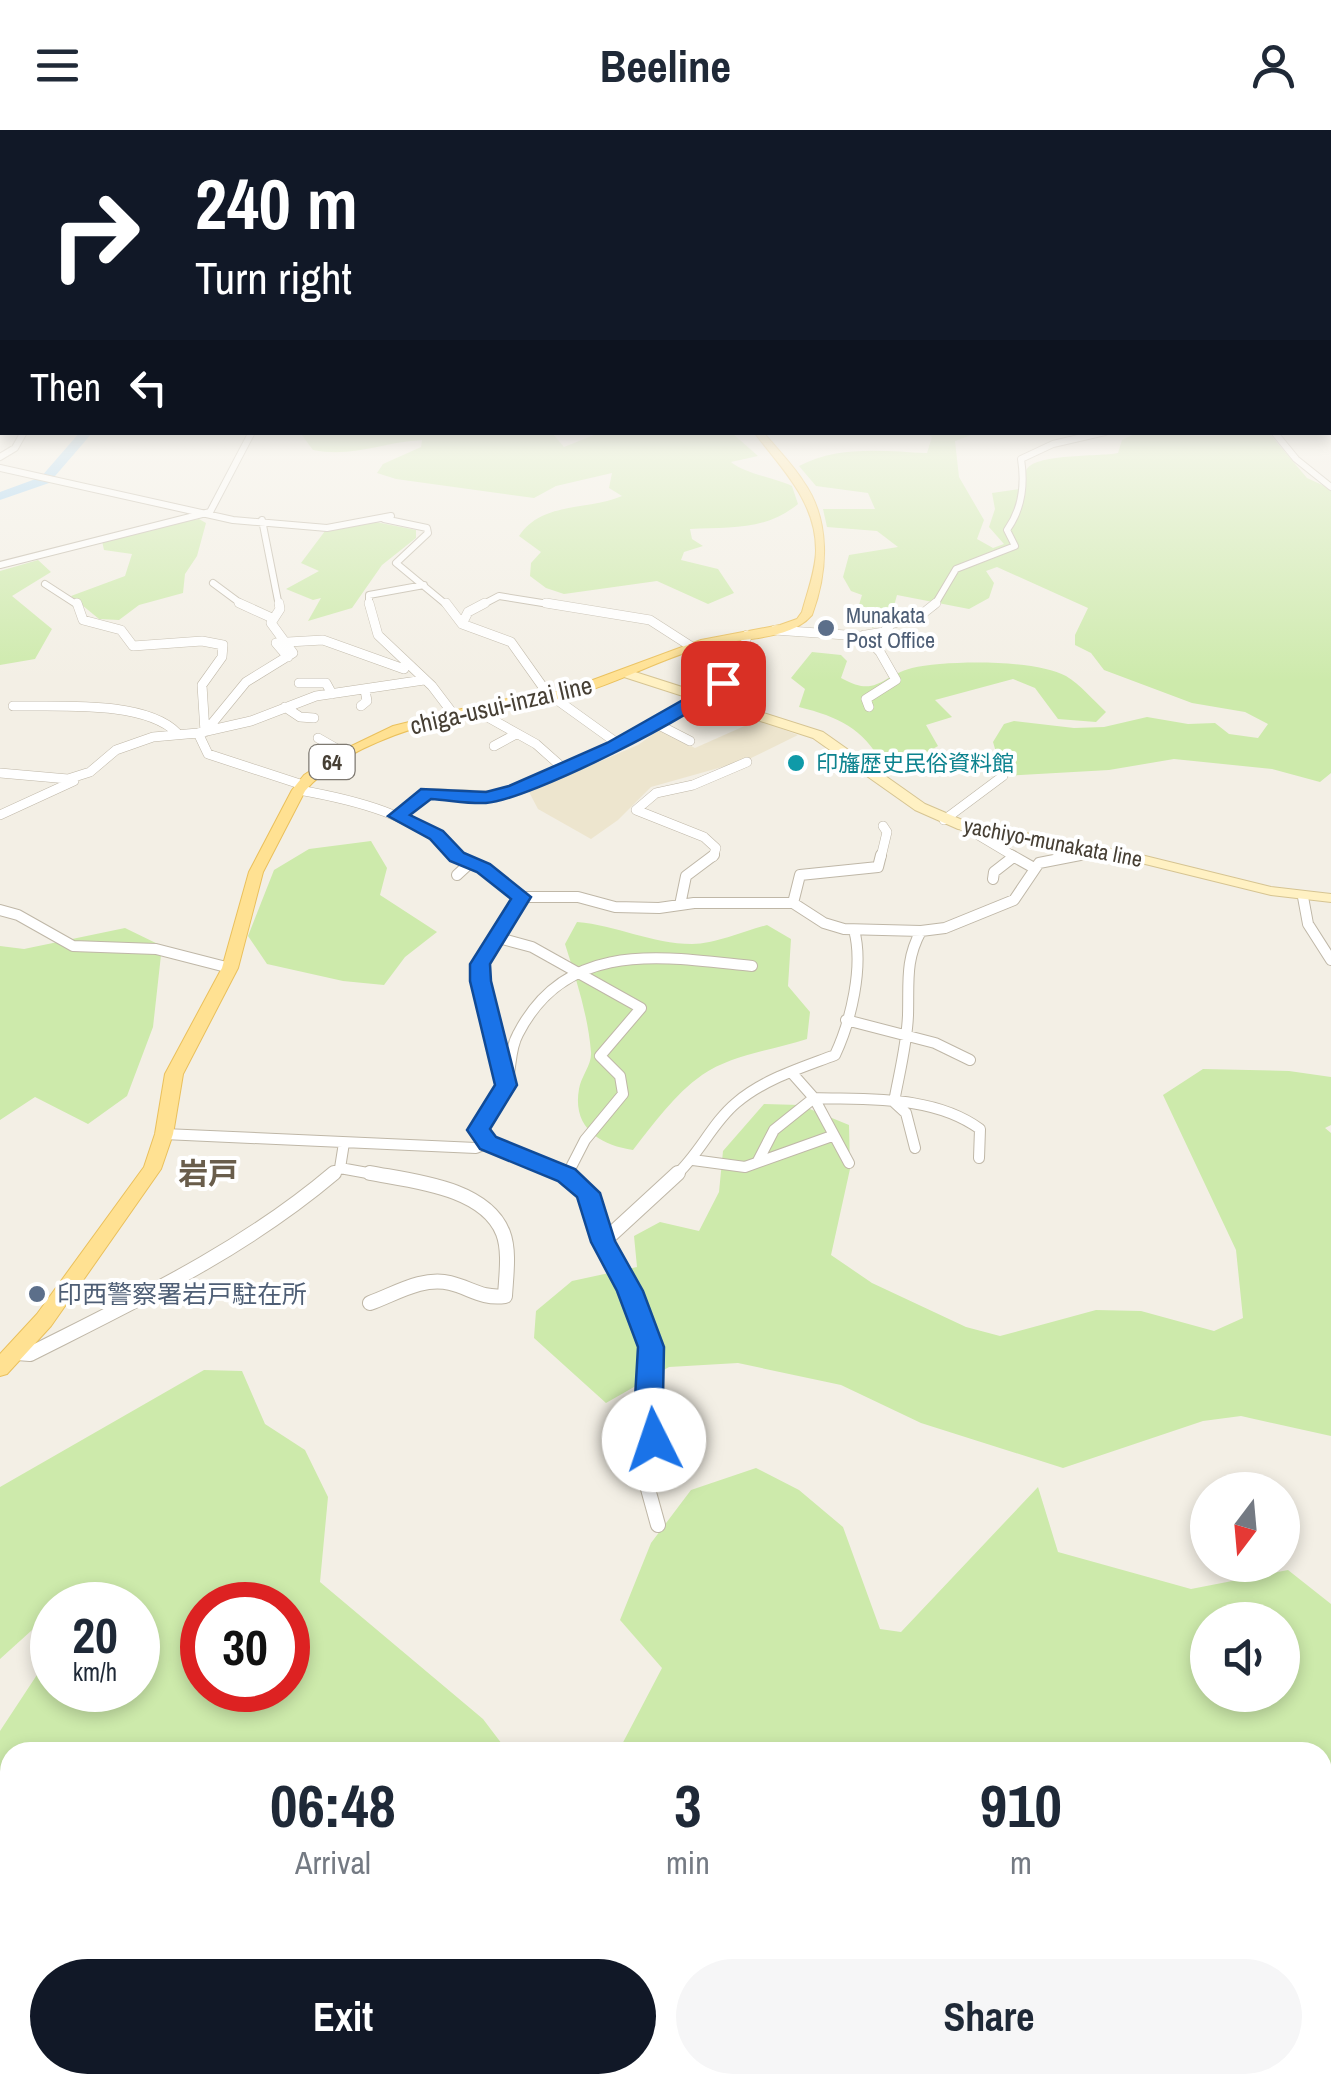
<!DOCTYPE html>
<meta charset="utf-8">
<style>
:root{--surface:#fff;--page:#f6f6f7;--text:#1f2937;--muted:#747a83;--accent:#111827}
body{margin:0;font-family:"Archivo Narrow","Noto Sans JP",sans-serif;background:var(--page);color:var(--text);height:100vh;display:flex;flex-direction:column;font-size:38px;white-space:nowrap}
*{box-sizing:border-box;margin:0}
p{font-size:32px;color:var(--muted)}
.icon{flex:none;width:55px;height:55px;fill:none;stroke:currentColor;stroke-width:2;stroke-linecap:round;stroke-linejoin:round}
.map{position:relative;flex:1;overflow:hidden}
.drawer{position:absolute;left:0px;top:1612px;width:1332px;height:352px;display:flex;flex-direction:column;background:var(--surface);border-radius:30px 30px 0 0;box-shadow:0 5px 15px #0003}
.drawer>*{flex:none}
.banner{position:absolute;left:0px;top:0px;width:1332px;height:305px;box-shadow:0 5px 15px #0003;background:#111827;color:#fff;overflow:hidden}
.needle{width:65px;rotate:196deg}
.fabs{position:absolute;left:1190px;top:1342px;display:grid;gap:20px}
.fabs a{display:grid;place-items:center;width:110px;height:110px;border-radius:50%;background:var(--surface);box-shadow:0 5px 15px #0003;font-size:50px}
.speed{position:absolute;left:30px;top:1452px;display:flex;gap:20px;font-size:50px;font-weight:700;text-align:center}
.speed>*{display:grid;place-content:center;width:130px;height:130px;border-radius:50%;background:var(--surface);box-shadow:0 5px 15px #0003;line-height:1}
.speed small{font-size:25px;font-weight:400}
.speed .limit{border:15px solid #d22;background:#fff;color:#111}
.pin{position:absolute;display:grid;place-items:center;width:85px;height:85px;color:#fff;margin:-42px;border-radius:20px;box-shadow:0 5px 15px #0006}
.me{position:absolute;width:110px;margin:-55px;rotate:356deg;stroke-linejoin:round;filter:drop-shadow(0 0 8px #0008)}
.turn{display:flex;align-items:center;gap:35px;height:210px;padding:0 30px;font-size:45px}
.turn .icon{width:130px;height:130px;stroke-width:2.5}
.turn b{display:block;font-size:70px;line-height:85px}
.then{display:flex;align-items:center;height:95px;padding:0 30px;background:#0003;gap:20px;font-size:38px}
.eta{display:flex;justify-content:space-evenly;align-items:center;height:170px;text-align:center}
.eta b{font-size:60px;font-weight:700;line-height:70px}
.action{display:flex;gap:20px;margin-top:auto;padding:20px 30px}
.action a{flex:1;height:115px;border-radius:60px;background:var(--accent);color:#fff;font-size:40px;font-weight:700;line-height:115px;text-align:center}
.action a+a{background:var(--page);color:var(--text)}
header{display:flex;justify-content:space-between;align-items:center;height:130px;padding:0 30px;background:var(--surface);font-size:45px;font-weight:700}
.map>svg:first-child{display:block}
.education{fill:#ede5ce}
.green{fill:#cdeaab;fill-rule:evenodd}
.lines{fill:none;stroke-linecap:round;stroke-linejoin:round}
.canal{fill:#9dd0f4;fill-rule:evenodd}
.river{fill:#9dd0f4;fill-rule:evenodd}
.street-far3-casing{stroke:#bfb7a7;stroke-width:8}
.street-far2-casing{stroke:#bfb7a7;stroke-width:10}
.street-far1-casing{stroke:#bfb7a7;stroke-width:12}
.street-casing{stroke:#bfb7a7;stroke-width:16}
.secondary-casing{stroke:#d6c492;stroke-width:2}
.primary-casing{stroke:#eac05c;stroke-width:2}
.street-far3{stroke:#fff;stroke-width:6}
.street-far2{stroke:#fff;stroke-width:9}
.street-far1{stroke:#fff;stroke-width:10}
.street{stroke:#fff;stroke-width:14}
.secondary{fill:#fff1c3;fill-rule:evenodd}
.primary{fill:#ffe192;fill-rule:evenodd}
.route{fill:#1a73e8;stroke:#114b97;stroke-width:2.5}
.service-dot{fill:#5c6f8a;stroke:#fff;stroke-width:4}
.culture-dot{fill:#0f9aa8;stroke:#fff;stroke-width:4}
.labels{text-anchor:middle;stroke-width:8;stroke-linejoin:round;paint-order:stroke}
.far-service-label{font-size:22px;fill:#4e5e75;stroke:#fff;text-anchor:start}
.shield{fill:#fff;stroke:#7e7971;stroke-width:2.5}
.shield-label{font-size:22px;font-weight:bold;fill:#463f34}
.far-culture-label{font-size:22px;fill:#0d838f;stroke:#fff;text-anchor:start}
.far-street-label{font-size:22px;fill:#463f34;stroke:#fff}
.street-label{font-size:25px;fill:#463f34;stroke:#fff}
.service-label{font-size:25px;fill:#4e5e75;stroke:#fff;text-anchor:start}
.quarter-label{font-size:30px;font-weight:bold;fill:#695d4b;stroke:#fff}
</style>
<header><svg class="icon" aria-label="menu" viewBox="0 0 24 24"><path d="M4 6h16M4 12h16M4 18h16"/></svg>Beeline<svg class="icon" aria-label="person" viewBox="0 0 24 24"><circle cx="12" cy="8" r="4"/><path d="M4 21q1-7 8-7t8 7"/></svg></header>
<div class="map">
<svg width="1331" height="1964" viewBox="0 0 1331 1964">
<rect width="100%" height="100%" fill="#f3efe5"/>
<path class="education" d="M758 590 798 605 747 630 651 657 618 690 591 709 538 679 529 662 638 615 659 600 695 618Z"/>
<path class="green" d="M552 303 564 317 594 305 613 303H732L758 326 731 332C743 343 775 348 792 356L798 374C765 401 730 397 690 399L692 409 703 416 684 422 681 430 718 439 734 463 708 474 657 451 564 464 546 458 530 446 531 433 541 422 519 406C542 371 588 381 622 366L609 358 612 343 556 356 534 368 396 349 377 343 383 334 421 317 422 310C383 312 353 328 313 320L301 304Z
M925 303H977L955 311 959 347 984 390 977 409 993 418 1004 414 989 397 995 379 992 363 1026 358C1026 352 1024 346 1026 341 1032 323 1099 327 1118 323L1122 310 1136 303 1204 306 1269 303 1307 348 1331 359V643L1320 652 1272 639 1174 629 1109 640 1003 646 993 612 1004 594 1014 591 1074 598 1104 597 1147 587 1188 594 1215 593 1229 604 1258 608 1268 594 1245 582 1192 573 1104 540 1091 523 1075 515V505L1088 478 997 437 986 441 994 453 989 468 969 479 897 465 890 490 872 498 874 491 858 478 862 465 851 461 843 447 849 425 898 417 877 401 827 397 823 379H875L868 363 816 356 799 336C838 315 884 321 927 323L932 307Z
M199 389 206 393 197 426 185 444 183 463 139 475 119 490 99 489 71 466 125 446 132 424 104 420 102 411 119 402Z
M371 391 416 400V408L382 435 352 478 308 491 321 468 313 470 286 459 319 441 301 433 328 397Z
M38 430 51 442 12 466 52 499 35 529 0 535V441Z
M812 522 841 525 847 531 841 548C877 568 879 547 912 538 945 530 1036 529 1066 546 1080 554 1094 571 1106 582L1096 592 1058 589 1035 558 1013 549 935 570 952 587 926 595 938 616 917 628 883 634C862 598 839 587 799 577L805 559 791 548Z
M371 711 387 738 380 765 437 802 405 827 384 855 343 851 267 834 248 806 274 740 309 719Z
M577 792C616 795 652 814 692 814 715 814 744 801 767 795L791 809 788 856 810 882 807 909C773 920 731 925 702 945 674 965 654 993 633 1020 600 1015 572 998 579 959 581 946 592 935 591 922 588 885 576 849 565 814Z
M125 798 162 816 153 897 127 966 88 994 35 967 0 990V816L24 819Z
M1203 939 1289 941 1331 947V995L1325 998 1331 1003V1306L1241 1286 1203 1291 1063 1338 921 1293 841 1255 738 1233 669 1237 606 1273 534 1208 536 1181 572 1151 637 1137 634 1106 660 1092 699 1101 719 1062 723 1021 764 974 800 975 849 995 850 1039 831 1125 872 1153 966 1197 1000 1206 1096 1180 1141 1181 1214 1201 1243 1188 1236 1120 1163 965Z
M204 1240 242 1241 265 1294 305 1320 328 1367 320 1452 483 1589 508 1622H10V1955H617L618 1964H0V1601L52 1522V1560H138V1475H75L78 1463 62 1475H52V1482L0 1529V1357ZM202 1475H288V1560H202Z
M756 1338 799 1360 843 1397 880 1499 901 1502 1038 1357 1058 1422 1191 1459 1288 1440 1331 1474V1947L1322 1944V1622H618L662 1538 620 1490 651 1413 691 1360ZM1208 1490H1282V1565H1208Z
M735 1955H1287V1964H740Z"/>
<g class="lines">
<path class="canal" d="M1330 288H1331V293H1330Z"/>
<path class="river" d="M80 302H93L49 353 0 370V362L41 347Z"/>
<defs>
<path id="street-far3" d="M1274 302 1296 329 1331 357
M0 327 15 318 24 302
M0 338 233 390 327 398 391 386
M384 389 427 398 428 403 396 433 448 476
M262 390 279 476
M0 435 210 382 252 302
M213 453 244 476
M45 454 79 476
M369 476V465L424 455
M480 476 499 466 561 476
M934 476 956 439 1015 416 1007 400C1022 379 1025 354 1021 329L1053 314 1105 302"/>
<path id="street-far2" d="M77 473 83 490 121 500 133 516 202 511 223 515 222 527 202 555 205 602
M239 473 272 488
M369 473 378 505 432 556 454 585
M446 473 462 494 511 512 550 567
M546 473 650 490 692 517
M462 494 468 482 485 473
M775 500 860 506 884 502 891 494 921 485 936 473
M864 505 880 522 896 550 866 569 869 577
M288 512 323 510 404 539
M276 513 288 527
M299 553H326L332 564
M553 567 617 613
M13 576C57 577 145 570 177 603
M361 576 367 571 365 560
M285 577 300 587 314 588
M475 580 536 614 563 638
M655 593 690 611
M205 602 246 552 293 523 271 493 280 479 279 473
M198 603 208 624 303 655
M318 608 346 624
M494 616 516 604
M0 643 68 649 90 642 116 620 153 607 198 603 251 591 316 566 424 550
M299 660C355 670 418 685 457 727
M0 685 74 651
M398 686 427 663 498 666 613 617 739 543 747 505
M944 690 1003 646
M963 696 1015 727
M713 727 716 718 704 707 636 680 656 663 693 655 747 632
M881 727 887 702 883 696
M1057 727 1103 722"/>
<path id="street-far1" d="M455 725 483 738 521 767H578L615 777 659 778 694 773H793L824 793 844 799 921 801 945 798 1014 770 1039 733 1080 725
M1011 725 1034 738
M457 745 470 733
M993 749 994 742 1012 728
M1303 767 1308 794 1331 830
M793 773 800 745 878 737 881 725
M680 775 686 746 714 725
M0 780 18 785 73 816 156 819 230 838
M495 807 532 817 641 878 600 926 620 946 623 964 585 1010 567 1045
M846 890 935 913 970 930
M791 942 814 968 849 1033
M505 948 480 834 521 767
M164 1004 476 1018 488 1013
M344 1013 340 1038 384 1046
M915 1018 906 983 894 972C899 944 907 914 908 885 909 853 905 830 921 801
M693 1030 745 1037 832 1006
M758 1031 774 1000 814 968C870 970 933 965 980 999L979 1028
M331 1046 340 1038
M568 1046 488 1013 479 994C488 981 501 971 506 956 512 939 509 920 518 904 567 808 663 827 752 836
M675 1046C699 1025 712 993 736 973 764 949 801 938 835 925 851 891 864 836 854 800"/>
<path id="street" d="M370 1043C411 1051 485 1057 503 1103 510 1121 506 1147 505 1166 481 1169 471 1158 450 1153 423 1146 395 1164 370 1173
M563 1043 588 1063 603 1112 630 1161 651 1217 649 1268 654 1310 645 1348 658 1395
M603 1112 678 1043
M17 1223 30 1224C137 1170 242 1121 334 1043"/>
<path id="secondary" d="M624 541H632L823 602 925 674 967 692 1133 723 1271 757 1331 764V772L1271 765 1133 731 958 699 915 680 813 608 624 547Z"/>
<path id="primary" d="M754 302H763C776 318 792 334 803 351 831 390 828 442 812 485 791 510 742 508 711 515 662 527 616 555 567 567 545 573 521 574 499 578 439 588 345 613 305 661L263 742 238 838 183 944 173 1004 161 1039 51 1196 7 1244 0 1246V1224L37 1184 144 1037 155 1004 165 944 222 838 249 742 292 660 304 645 341 621 393 596 494 571 563 561 701 510 780 495 797 489 802 482C807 463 816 440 816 420 816 371 781 338 754 302Z"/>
</defs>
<use href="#street-far3" class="street-far3-casing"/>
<use href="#street-far2" class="street-far2-casing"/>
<use href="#street-far1" class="street-far1-casing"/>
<use href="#street" class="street-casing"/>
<use href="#secondary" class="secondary-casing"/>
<use href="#primary" class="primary-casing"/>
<use href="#street-far3" class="street-far3"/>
<use href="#street-far2" class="street-far2"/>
<use href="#street-far1" class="street-far1"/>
<use href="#street" class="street"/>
<use href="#secondary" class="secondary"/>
<use href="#primary" class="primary"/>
</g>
<linearGradient id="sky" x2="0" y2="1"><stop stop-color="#8abfed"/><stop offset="0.5" stop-color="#faf8f3"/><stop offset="1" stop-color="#faf8f3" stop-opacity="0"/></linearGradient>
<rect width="1331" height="552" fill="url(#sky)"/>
<path class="route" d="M718 550 731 553C699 584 529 670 486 673 468 674 449 670 431 669L410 685 443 701 464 723 490 734 531 767 490 834 491 851 517 955 490 999 496 1007 575 1039 600 1063 615 1111 643 1161 664 1217 663 1268 667 1310 663 1318 654 1321 644 1318 635 1268 638 1217 617 1161 591 1112 577 1067 558 1051 480 1019 467 1000 495 955 470 851V834L511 769 477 742 450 731 430 709 388 686 421 659 486 662 509 656 607 613Z"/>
<g class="service-dot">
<circle cx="826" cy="498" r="10"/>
<circle cx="37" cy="1164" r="10"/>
</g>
<circle class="culture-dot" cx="796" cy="633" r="10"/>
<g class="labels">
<g class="far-service-label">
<text x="846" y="493">Munakata<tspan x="846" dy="25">Post Office</tspan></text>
</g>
<rect class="shield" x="309.5" y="615" width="45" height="34" rx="8"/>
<g class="shield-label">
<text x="332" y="640">64</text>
</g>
<g class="far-culture-label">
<text x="816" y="641">印旛歴史民俗資料館</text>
</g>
<g class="far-street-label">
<text transform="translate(1053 712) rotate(11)" y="8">yachiyo-munakata line</text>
</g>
<g class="street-label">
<text transform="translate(501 575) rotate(-13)" y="9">chiga-usui-inzai line</text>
</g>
<g class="service-label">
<text x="57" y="1173">印西警察署岩戸駐在所</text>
</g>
<g class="quarter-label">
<text x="208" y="1054">岩戸</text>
</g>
</g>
</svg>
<div class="fabs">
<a><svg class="needle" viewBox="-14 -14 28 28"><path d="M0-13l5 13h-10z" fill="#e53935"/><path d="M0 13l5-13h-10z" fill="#747a83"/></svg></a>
<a><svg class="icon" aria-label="sound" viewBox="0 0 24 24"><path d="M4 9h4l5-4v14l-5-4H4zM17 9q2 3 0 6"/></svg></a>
</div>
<div class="speed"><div>20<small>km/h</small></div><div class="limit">30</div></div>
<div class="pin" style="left:723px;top:553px;background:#d93025"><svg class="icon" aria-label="arrive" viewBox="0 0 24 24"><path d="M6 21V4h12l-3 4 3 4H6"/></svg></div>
<svg class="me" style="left:654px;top:1310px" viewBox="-20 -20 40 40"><circle r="19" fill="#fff"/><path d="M0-13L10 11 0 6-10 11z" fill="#1a73e8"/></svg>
<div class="banner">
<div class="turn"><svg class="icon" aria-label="right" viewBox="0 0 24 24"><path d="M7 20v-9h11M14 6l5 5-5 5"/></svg><div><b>240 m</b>Turn right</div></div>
<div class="then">Then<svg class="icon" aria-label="left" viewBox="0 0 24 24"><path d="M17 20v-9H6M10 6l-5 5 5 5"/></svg></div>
</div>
<section class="drawer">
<div class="eta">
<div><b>06:48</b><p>Arrival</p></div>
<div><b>3</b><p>min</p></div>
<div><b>910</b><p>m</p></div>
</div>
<div class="action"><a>Exit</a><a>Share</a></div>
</section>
</div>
